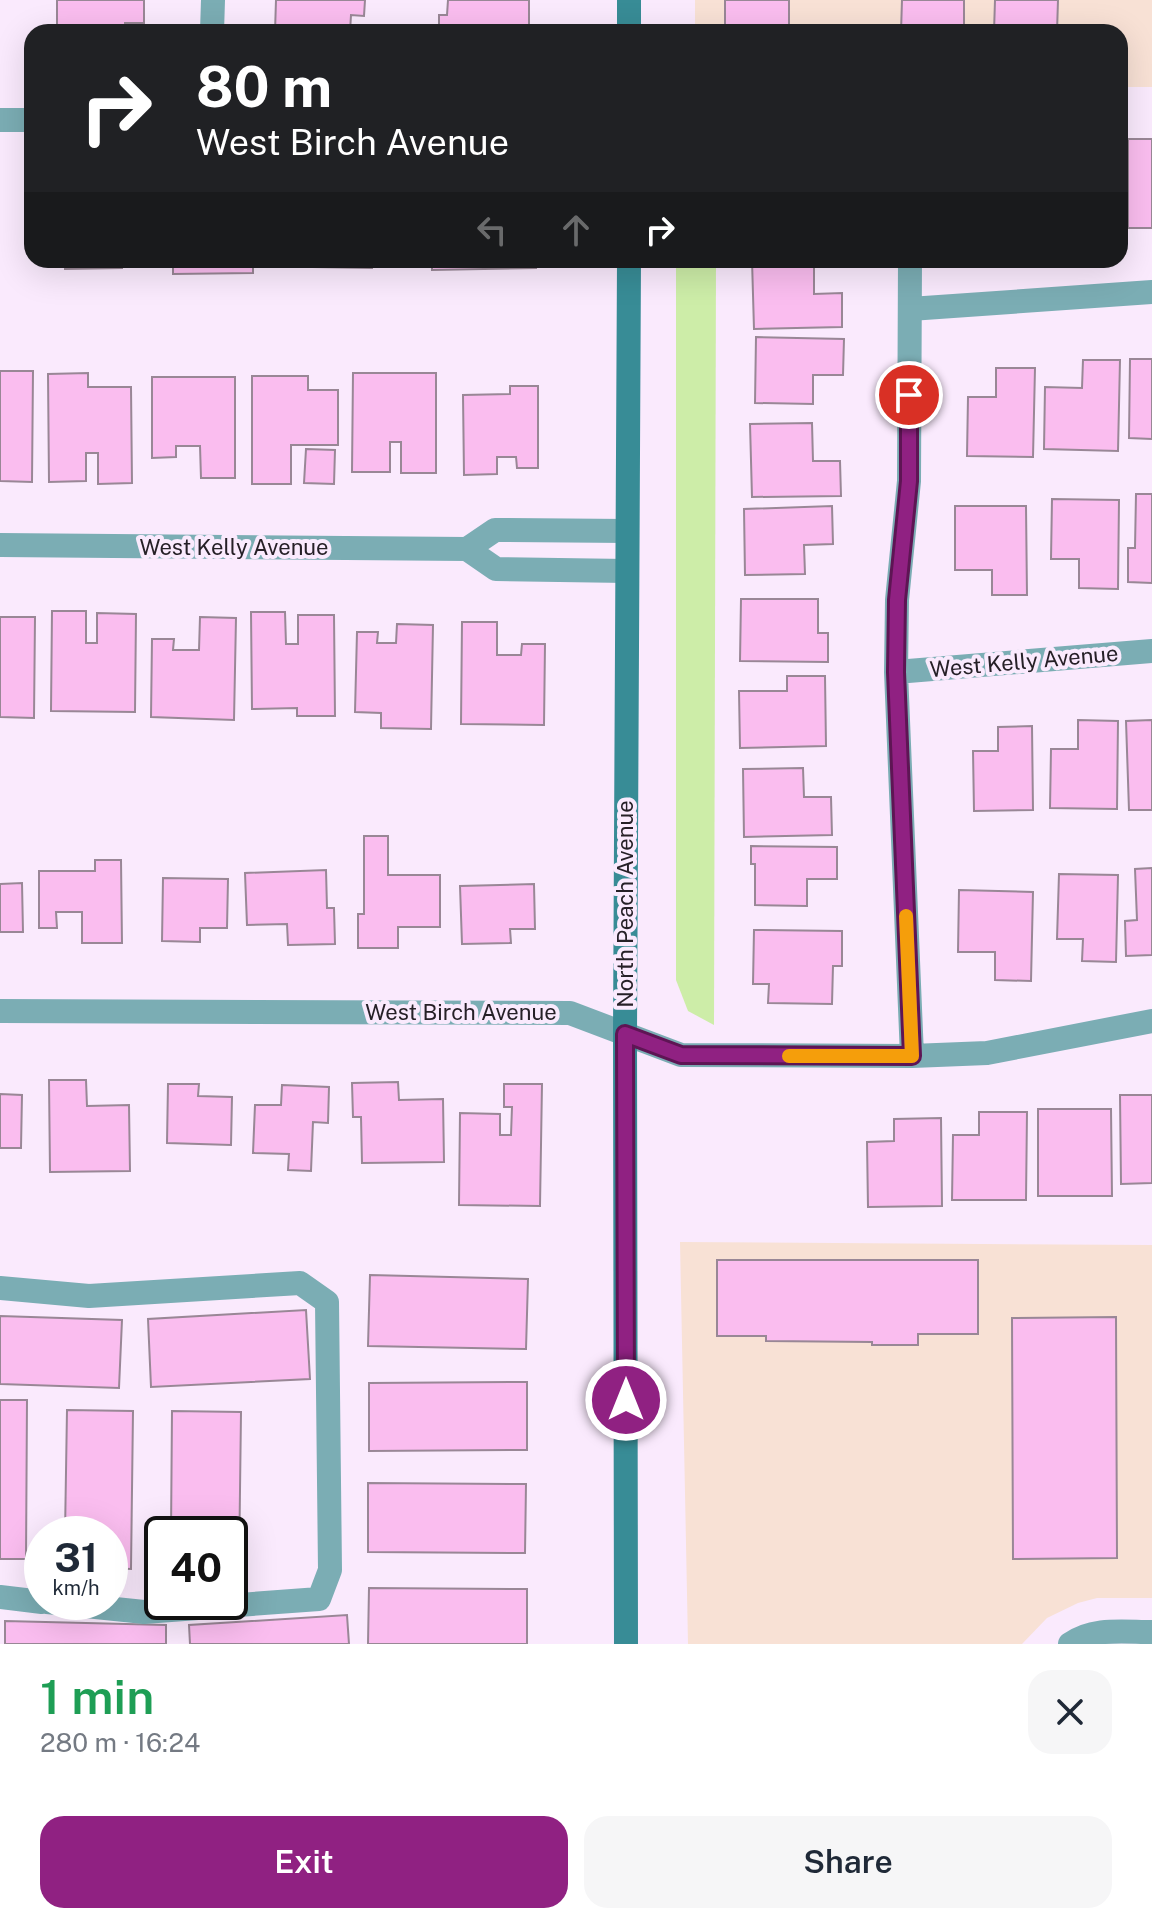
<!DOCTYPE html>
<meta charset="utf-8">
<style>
:root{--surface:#fff;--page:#f6f6f7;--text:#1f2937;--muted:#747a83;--accent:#902182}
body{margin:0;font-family:"Public Sans",sans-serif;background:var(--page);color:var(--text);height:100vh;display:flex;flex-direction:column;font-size:30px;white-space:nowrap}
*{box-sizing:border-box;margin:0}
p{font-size:26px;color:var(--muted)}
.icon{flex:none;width:44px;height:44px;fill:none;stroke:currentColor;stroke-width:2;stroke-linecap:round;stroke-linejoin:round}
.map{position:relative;height:1644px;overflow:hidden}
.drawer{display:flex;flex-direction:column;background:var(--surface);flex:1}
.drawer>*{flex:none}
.banner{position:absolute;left:24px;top:24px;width:1104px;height:244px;border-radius:24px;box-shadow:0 8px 32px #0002;background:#202124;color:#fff;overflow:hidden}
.speed{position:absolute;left:24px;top:1516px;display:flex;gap:16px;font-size:40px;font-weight:700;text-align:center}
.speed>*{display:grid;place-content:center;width:104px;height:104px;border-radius:50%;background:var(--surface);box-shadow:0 8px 32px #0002;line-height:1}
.speed small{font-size:20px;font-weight:400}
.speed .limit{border:4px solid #111;border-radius:12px;background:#fff;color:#111}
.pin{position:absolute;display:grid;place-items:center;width:68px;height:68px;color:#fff;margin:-34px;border:4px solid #fff;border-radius:50%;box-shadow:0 2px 8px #0007}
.me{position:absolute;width:88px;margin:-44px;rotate:0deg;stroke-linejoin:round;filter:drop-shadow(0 0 6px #0008)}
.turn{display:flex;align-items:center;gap:28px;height:168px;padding:0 40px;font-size:36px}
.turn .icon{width:104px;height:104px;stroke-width:2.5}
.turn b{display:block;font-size:56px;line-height:68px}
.lanes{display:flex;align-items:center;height:76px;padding:0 40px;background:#0003;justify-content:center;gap:40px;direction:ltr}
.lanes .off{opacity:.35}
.round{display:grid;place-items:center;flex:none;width:84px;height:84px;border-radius:24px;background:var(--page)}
.head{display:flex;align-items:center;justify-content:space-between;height:136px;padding:0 40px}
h1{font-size:48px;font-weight:600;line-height:60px;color:#1e9e55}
.action{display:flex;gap:16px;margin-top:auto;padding:16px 40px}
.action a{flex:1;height:92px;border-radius:24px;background:var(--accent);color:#fff;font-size:32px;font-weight:600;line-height:92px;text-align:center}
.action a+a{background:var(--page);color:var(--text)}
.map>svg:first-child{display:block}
.commercial{fill:#f8e1d5}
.green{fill:#cdeda8}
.building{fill:#fabdef;stroke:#998796;stroke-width:2}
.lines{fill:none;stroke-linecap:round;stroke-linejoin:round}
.street{stroke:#7badb4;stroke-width:24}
.secondary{stroke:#388c96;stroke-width:24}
.route-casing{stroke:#5e1554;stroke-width:20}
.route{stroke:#902182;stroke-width:14}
.slow{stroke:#f59e0b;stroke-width:14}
.labels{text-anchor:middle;stroke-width:8;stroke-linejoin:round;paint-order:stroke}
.street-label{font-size:22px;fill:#262027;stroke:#faeafd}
</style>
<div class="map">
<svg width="1152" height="1644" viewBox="0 0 1152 1644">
<rect width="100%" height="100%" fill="#faeafd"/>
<path class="commercial" d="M695 0H1152V87H1120V32H695Z
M680 1242 1152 1245V1598H1097L1078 1603 1047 1618 1022 1644H688Z"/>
<path class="green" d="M676 260H716L714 1025 688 1011 676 980Z"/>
<path class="building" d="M57 0H144V23H125V32H57Z
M276 0H365L364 16 351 15 350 32H275Z
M448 0H529V30L439 32V15H447Z
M725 0H789V32H725Z
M902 0H964V32H901Z
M995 0H1058L1057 32H994Z
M1128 139H1152V228H1128Z
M65 260H122V268L65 269Z
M173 260H253V273L173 274Z
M313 260H373L372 268 313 267Z
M432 260H536V268L432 270Z
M752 260H814V294L842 293V327L754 329Z
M756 337 844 339 843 375H813V404L755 403Z
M1130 359H1152V439L1129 438Z
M1083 360H1120L1118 451 1044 449 1045 387 1082 388Z
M996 368H1035L1033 457 967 456 968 397H996Z
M0 371H33L32 482 0 481Z
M88 373V387H131L132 483 98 484V453H86V481L49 482 48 374Z
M353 373H436V473H401V442H390V472H352Z
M252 376H308V390H338V445H291V484H252Z
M152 377H235V478H201L200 446H176V457L152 458Z
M510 386H538V468H517L516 457H497V474L464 475 463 395 510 394Z
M812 423 813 461H840L841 496 752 497 750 424Z
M306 449 335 450 334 484 304 483Z
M1136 494H1152V583L1128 582V548H1135Z
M1052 499 1119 500 1118 589 1079 588V559H1051Z
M832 506 833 544 804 545 805 574 745 575 744 509Z
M955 506H1026L1027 595H992V570H955Z
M741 599H818V633H828V662L740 661Z
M52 611H86V643H97V613L136 614 135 712 51 711Z
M251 612H285L286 644H298V615H334L335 716H297V708L252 709Z
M0 617H35L34 718 0 717Z
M200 617 236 618 234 720 151 717 152 639H174L173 650H199Z
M462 622H497V655H521L522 644H545L544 725 461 724Z
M397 624 433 625 431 729 381 728V713L355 712 357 632H378L377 643H396Z
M787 676H825L826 746 740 748 739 691H787Z
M1078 720 1118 721 1117 809 1050 808 1051 749H1078Z
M1152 720V810H1129L1126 721Z
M1032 726 1033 810 974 811 973 751H998V727Z
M803 768 804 797H831L832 835 744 837 743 769Z
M364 836H388V875H440V927H398V948H358V914H364Z
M751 846 837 847V879H807V906L755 905V864H751Z
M95 860H121L122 943H82V912H56L57 928H39V871H95Z
M1152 868V955L1126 956 1125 921 1137 920 1135 869Z
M326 870 327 908H334L335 944 288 945 287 924 247 925 245 873Z
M1059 874 1118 875 1116 962 1082 961 1083 939H1057Z
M163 878 228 879 227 928H200V942L162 941Z
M22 883 23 932H0V884Z
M534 884 535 929H510L511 943 462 944 460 886Z
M959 890 1033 892 1031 981 995 980V952H958Z
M754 930 842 931V966H833L832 1004 768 1003 769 984H753Z
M49 1080H86L87 1106 129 1105 130 1171 50 1172Z
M398 1082 399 1100 443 1099 444 1162 362 1163 361 1117H353L352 1083Z
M168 1084H199L198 1096 232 1097 231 1145 167 1143Z
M504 1084H542L540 1206 459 1205 460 1113 500 1114V1135H511L512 1107H504Z
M282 1085 329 1087 328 1123 313 1122 311 1171 288 1170 289 1154 253 1153 255 1105H281Z
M0 1094 22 1095 21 1148H0Z
M1120 1095H1152V1183L1121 1184Z
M1038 1109H1111L1112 1196H1038Z
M979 1112H1027L1026 1200H952L953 1135H979Z
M941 1118 942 1206 868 1207 867 1142 894 1141V1119Z
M717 1260H978V1334H918V1345H872V1342L766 1341V1336H717Z
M370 1275 528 1279 526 1349 368 1346Z
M306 1310 310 1379 151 1387 148 1319Z
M0 1316 122 1320 119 1388 0 1384Z
M1116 1317 1117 1558 1013 1559 1012 1318Z
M527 1382V1450L369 1451V1383Z
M0 1400H27L26 1559H0Z
M67 1410 133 1411 131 1569 110 1568V1534H65Z
M172 1411 241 1412 239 1569H230V1534H171Z
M368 1483 526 1484 525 1553 368 1552Z
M369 1588 527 1589V1644H368Z
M347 1615 349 1644H190L189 1625Z
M5 1621 166 1625V1644H5Z"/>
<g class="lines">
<path class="street" d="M212 32 213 0
M0 120H32
M910 260 909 481 897 600 896 672 912 1056
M910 309 1152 292
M0 545 467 549 495 530 627 531
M467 549 496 569 627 571
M896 672 1152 651
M0 1011 570 1013 681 1055 912 1056 987 1053 1152 1021
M0 1288 89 1296 300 1283 327 1302 330 1570 319 1599 144 1612 47 1602
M0 1597 42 1602
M1070 1644C1093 1627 1124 1632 1152 1632"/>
<path class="secondary" d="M629 0V32
M626 1644 625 1034 629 260"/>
</g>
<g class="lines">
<defs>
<path id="route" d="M626 1400 625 1034 681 1055 912 1056 896 672 897 600 909 481V395"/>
</defs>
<use href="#route" class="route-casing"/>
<use href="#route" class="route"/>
<path class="slow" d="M789 1056H912L906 916"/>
</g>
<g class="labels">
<g class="street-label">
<text x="234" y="555">West Kelly Avenue</text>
<text transform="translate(1024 661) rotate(-5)" y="8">West Kelly Avenue</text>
<text transform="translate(625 904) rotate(-90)" y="8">North Peach Avenue</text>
<text x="461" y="1020">West Birch Avenue</text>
</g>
</g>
</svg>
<div class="speed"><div>31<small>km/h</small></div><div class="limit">40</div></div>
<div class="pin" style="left:909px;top:395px;background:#d93025"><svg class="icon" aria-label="arrive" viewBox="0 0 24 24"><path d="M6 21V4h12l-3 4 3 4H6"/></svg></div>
<svg class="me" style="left:626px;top:1400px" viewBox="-20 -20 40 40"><circle r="17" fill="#902182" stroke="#fff" stroke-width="3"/><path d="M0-11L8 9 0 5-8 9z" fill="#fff"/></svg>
<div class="banner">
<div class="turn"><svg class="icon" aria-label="right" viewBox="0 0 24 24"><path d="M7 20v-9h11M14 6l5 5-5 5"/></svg><div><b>80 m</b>West Birch Avenue</div></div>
<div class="lanes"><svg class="icon off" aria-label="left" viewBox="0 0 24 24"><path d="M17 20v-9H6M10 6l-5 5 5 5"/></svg><svg class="icon off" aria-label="ahead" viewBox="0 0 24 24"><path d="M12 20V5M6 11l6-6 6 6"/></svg><svg class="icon" aria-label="right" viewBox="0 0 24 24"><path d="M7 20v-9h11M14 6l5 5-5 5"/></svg></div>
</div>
</div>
<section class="drawer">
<div class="head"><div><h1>1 min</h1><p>280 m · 16:24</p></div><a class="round"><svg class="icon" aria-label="close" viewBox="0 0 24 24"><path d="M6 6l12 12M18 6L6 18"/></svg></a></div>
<div class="action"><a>Exit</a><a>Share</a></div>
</section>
